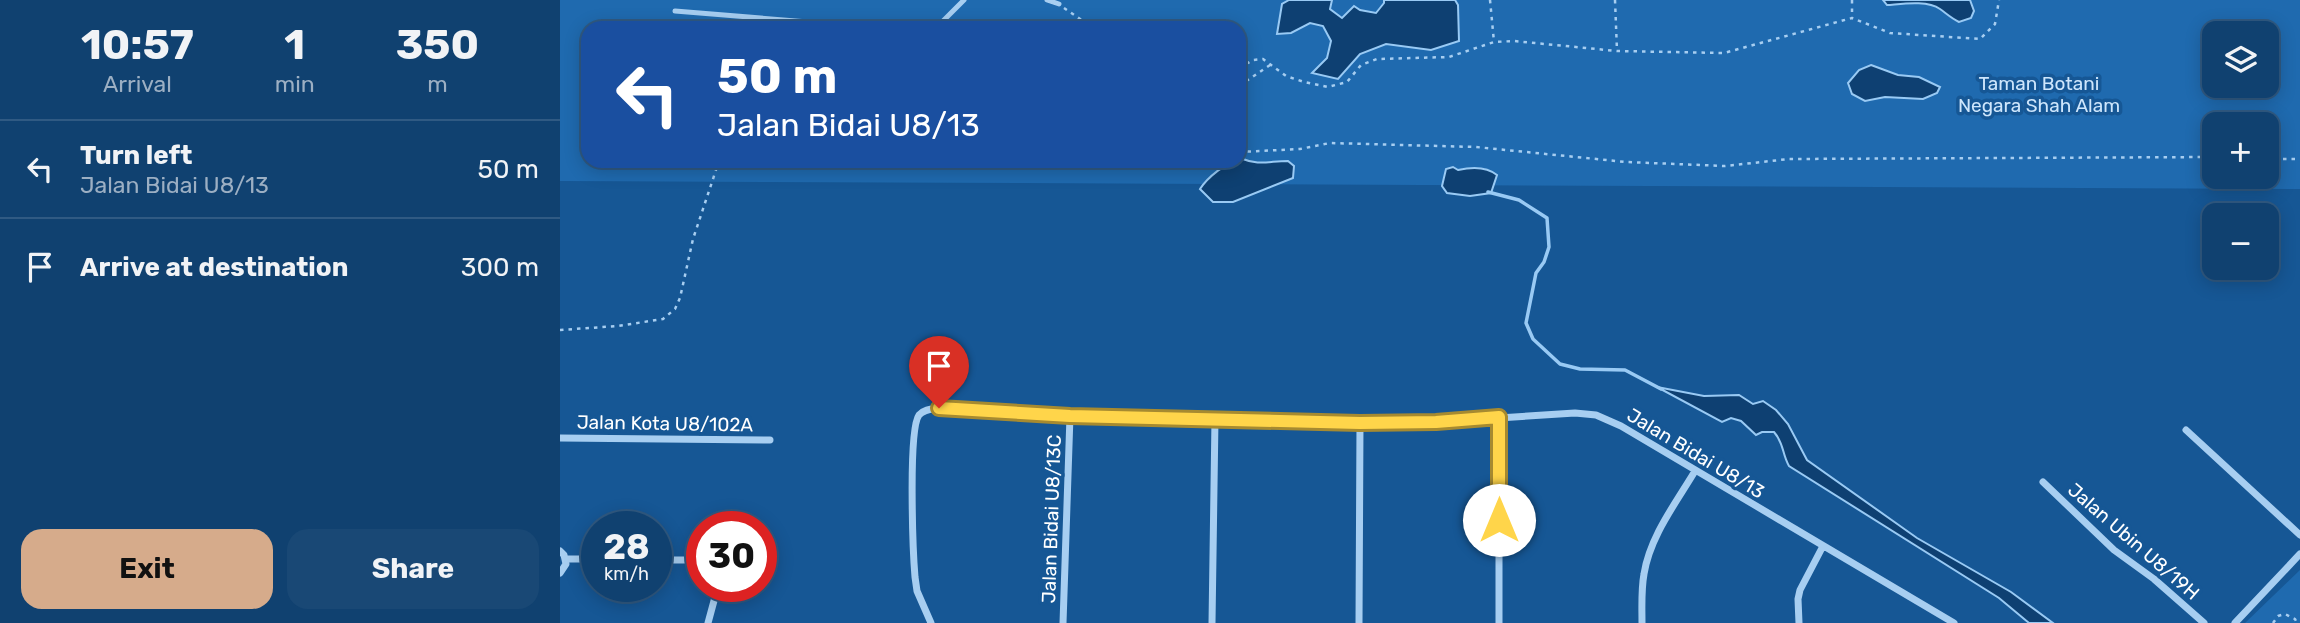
<!DOCTYPE html>
<meta charset="utf-8">
<style>
:root{--surface:#104170;--page:#194875;--text:#f1f3f6;--muted:#9cafc3;--line:#305a83;--accent:#d6ab8b}
body{margin:0;font-family:Rubik,sans-serif;background:var(--page);color:var(--text);height:100vh;display:flex;flex-direction:column;font-size:26px;white-space:nowrap}
*{box-sizing:border-box;margin:0}
p{font-size:23px;color:var(--muted)}
.icon{flex:none;width:38px;height:38px;fill:none;stroke:currentColor;stroke-width:2;stroke-linecap:round;stroke-linejoin:round}
.map{position:relative;flex:1;overflow:hidden}
.panel{display:flex;flex-direction:column;background:var(--surface);width:560px}
.panel>*{flex:none}
.guide{position:absolute;left:21px;top:21px;width:665px;height:147px;border-radius:21px;box-shadow:0 4px 18px #0003,0 0 0 2px var(--line);background:#1a4fa0;color:#fff;overflow:hidden}
.tools{position:absolute;left:1642px;top:21px;display:grid;gap:14px}
.tools a{display:grid;place-items:center;width:77px;height:77px;border-radius:14px;background:var(--surface);box-shadow:0 4px 18px #0003,0 0 0 2px var(--line);font-size:35px}
.speed{position:absolute;left:21px;top:511px;display:flex;gap:14px;font-size:35px;font-weight:700;text-align:center}
.speed>*{display:grid;place-content:center;width:91px;height:91px;border-radius:50%;background:var(--surface);box-shadow:0 4px 18px #0003,0 0 0 2px var(--line);line-height:1}
.speed small{font-size:18px;font-weight:400}
.speed .limit{border:10px solid #d22;background:#fff;color:#111}
.pin{position:absolute;display:grid;place-items:center;width:60px;height:60px;color:#fff;margin:-72px -30px;border-radius:50% 50% 50% 0;rotate:-45deg;box-shadow:0 0 7px #0007}
.pin .icon{rotate:45deg}
.me{position:absolute;width:77px;margin:-38px;rotate:0deg;stroke-linejoin:round;filter:drop-shadow(0 0 5px #0008)}
.turn{display:flex;align-items:center;gap:24px;height:147px;padding:0 21px;font-size:32px}
.turn .icon{width:91px;height:91px;stroke-width:2.5}
.turn b{display:block;font-size:49px;line-height:60px}
.eta{display:flex;justify-content:space-evenly;align-items:center;height:119px;text-align:center}
.eta b{font-size:42px;font-weight:700;line-height:49px}
.primary-button{display:flex;gap:14px;margin-top:auto;padding:14px 21px}
.primary-button a{flex:1;height:80px;border-radius:21px;background:var(--accent);color:#111;font-size:28px;font-weight:700;line-height:80px;text-align:center}
.primary-button a+a{background:var(--page);color:var(--text)}
ul{padding:0;list-style:none}
li{display:flex;align-items:center;gap:21px;height:98px;padding:0 21px;border-top:2px solid var(--line)}
li div{flex:1}
li b{display:block;font-size:26px}
li em{font-style:normal}
main{display:flex;flex:1;min-height:0}
.map>svg:first-child{display:block}
.green{fill:#1f6aaf;fill-rule:evenodd}
.water{fill:#0e4072;stroke:#99caf4;stroke-width:2}
.lines{fill:none;stroke-linecap:round;stroke-linejoin:round}
.stream{stroke:#99caf4;stroke-width:3.5}
.path{stroke:#a7cef1;stroke-width:2.5;stroke-dasharray:3.5 5;stroke-linecap:butt}
.lane{stroke:#a7cef1;stroke-width:5}
.street{stroke:#a7cef1;stroke-width:7}
.route-casing{stroke:#a68a30;stroke-width:18}
.route{stroke:#ffd54a;stroke-width:12}
.labels{text-anchor:middle;stroke-width:7;stroke-linejoin:round;paint-order:stroke}
.park-label{font-size:19px;fill:#cee6fc;stroke:#165795}
.street-label{font-size:19px;fill:#fff;stroke:#165795}
</style>
<main>
<section class="panel">
<div class="eta">
<div><b>10:57</b><p>Arrival</p></div>
<div><b>1</b><p>min</p></div>
<div><b>350</b><p>m</p></div>
</div>
<ul>
<li><svg class="icon" aria-label="left" viewBox="0 0 24 24"><path d="M17 20v-9H6M10 6l-5 5 5 5"/></svg><div><b>Turn left</b><p>Jalan Bidai U8/13</p></div><em>50 m</em></li>
<li><svg class="icon" aria-label="arrive" viewBox="0 0 24 24"><path d="M6 21V4h12l-3 4 3 4H6"/></svg><div><b>Arrive at destination</b></div><em>300 m</em></li>
</ul>
<div class="primary-button"><a>Exit</a><a>Share</a></div>
</section>
<div class="map">
<svg width="1740" height="623" viewBox="0 0 1740 623">
<rect width="100%" height="100%" fill="#165795"/>
<path class="green" d="M0 0H1740V189L0 181ZM28 28H679V161H28ZM1654 33H1706V86H1654ZM1654 124H1706V177H1654Z
M1740 570V623H1685Z"/>
<path class="water" d="M729 0H772L770 9 782 18 794 6 800 10 816 13 824 3V0H895L898 5 899 41 871 50 826 44 800 54 778 79 752 73 767 58 771 41 763 26 750 23 731 33 717 34 722 4Z
M1323 0H1410L1414 11 1411 18 1399 22C1391 18 1387 14 1380 9 1367 0 1342 4 1327 5Z
M1311 65 1338 75 1359 77 1380 87 1377 93 1363 99 1325 97 1305 101 1292 94 1288 83 1299 70Z
M680 158C699 166 709 161 728 161L734 166 733 178 673 202H653L640 189C647 178 667 161 679 161Z
M893 167 898 170C911 167 926 166 937 175L931 193 910 196 887 193 882 186 886 169Z
M1097 387 1144 396 1179 395 1193 404 1203 401 1216 410 1228 424 1247 460 1357 538 1451 592 1493 623H1469L1439 598 1229 466C1222 454 1224 443 1214 432H1202L1196 435 1181 421 1171 418 1162 422Z"/>
<g class="lines">
<path class="stream" d="M928 192 959 200 987 218 989 247 984 262 976 273 966 323 973 339 1000 364 1020 369 1065 370 1101 389"/>
<path class="path" d="M930 0 934 42
M1055 0 1057 51
M1292 0V18
M504 8 533 28
M679 68 693 60 703 59 726 76 744 82 768 87 787 82 801 65 817 59 889 57 934 42 954 41 1057 51 1164 53 1292 18 1330 33 1420 39 1435 24 1439 0
M679 86 710 65
M679 152 740 149 770 143 916 147 1066 162 1165 166 1229 159 1654 157
M1706 159H1740
M0 330 58 326 103 319 115 309 120 298 133 239 159 161
M1713 623 1718 616 1725 614 1735 619 1737 623"/>
<path class="lane" d="M487 0 499 4
M115 11 322 28
M376 28 404 0"/>
<path class="street" d="M1626 430 1740 535
M0 438 210 440
M1483 482 1554 550 1594 579 1644 623
M0 551 4 555 6 564 0 573
M6 559H37
M96 560H142
M201 560H213
M148 623 158 586
M371 623 357 591 355 577C353 553 348 430 359 415 364 409 372 409 379 408L510 416 800 423 876 422 1015 413 1036 415 1061 426 1394 623
M503 623 510 416
M652 623 655 419
M799 623 800 423
M939 623V417
M1082 623C1082 607 1081 590 1084 574 1090 536 1116 503 1135 471
M1239 623 1238 599 1240 590 1263 546
M1675 623 1740 554"/>
</g>
<g class="lines">
<defs>
<path id="route" d="M379 408 510 416 800 423 876 422 939 417V520"/>
</defs>
<use href="#route" class="route-casing"/>
<use href="#route" class="route"/>
</g>
<g class="labels">
<g class="park-label">
<text x="1479" y="90">Taman Botani<tspan x="1479" dy="22">Negara Shah Alam</tspan></text>
</g>
<g class="street-label">
<text transform="translate(105 423) rotate(1)" y="7">Jalan Kota U8/102A</text>
<text transform="translate(1136 453) rotate(31)" y="7">Jalan Bidai U8/13</text>
<text transform="translate(491 519) rotate(-88)" y="7">Jalan Bidai U8/13C</text>
<text transform="translate(1574 541) rotate(41)" y="7">Jalan Ubin U8/19H</text>
</g>
</g>
</svg>
<div class="tools">
<a><svg class="icon" aria-label="layers" viewBox="0 0 24 24"><path d="M12 4l9 5-9 5-9-5zM3 14l9 5 9-5"/></svg></a>
<a>+</a>
<a>−</a>
</div>
<div class="speed"><div>28<small>km/h</small></div><div class="limit">30</div></div>
<div class="pin" style="left:379px;top:408px;background:#d93025"><svg class="icon" aria-label="arrive" viewBox="0 0 24 24"><path d="M6 21V4h12l-3 4 3 4H6"/></svg></div>
<svg class="me" style="left:939px;top:520px" viewBox="-20 -20 40 40"><circle r="19" fill="#fff"/><path d="M0-13L10 11 0 6-10 11z" fill="#ffd54a"/></svg>
<div class="guide">
<div class="turn"><svg class="icon" aria-label="left" viewBox="0 0 24 24"><path d="M17 20v-9H6M10 6l-5 5 5 5"/></svg><div><b>50 m</b>Jalan Bidai U8/13</div></div>
</div>
</div>
</main>
